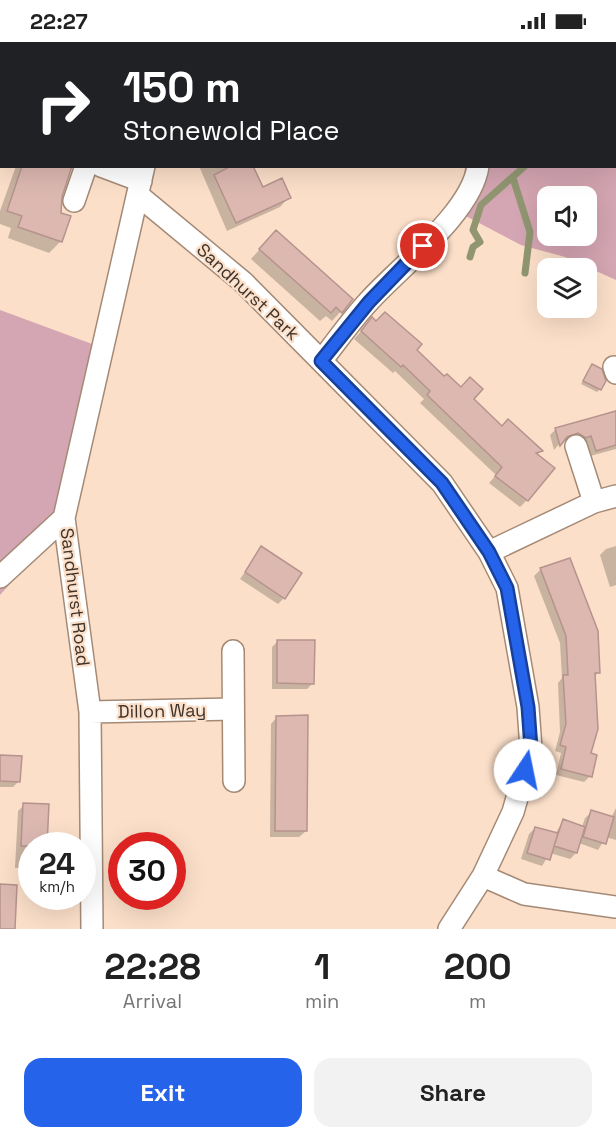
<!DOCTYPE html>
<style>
:root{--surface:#fff;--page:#f2f2f2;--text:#222;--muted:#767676;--accent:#2563eb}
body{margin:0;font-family:"Space Grotesk",sans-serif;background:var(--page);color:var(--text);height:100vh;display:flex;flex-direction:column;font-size:22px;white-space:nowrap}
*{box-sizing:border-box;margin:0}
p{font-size:20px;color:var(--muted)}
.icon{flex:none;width:33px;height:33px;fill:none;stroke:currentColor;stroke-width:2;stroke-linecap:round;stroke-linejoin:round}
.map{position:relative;height:887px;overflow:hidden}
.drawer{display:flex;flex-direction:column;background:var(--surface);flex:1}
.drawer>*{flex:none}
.top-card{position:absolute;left:0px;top:0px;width:616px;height:126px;box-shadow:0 6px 24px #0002;background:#202124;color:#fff;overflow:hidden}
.controls{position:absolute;left:537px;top:144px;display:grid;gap:12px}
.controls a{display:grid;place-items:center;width:60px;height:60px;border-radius:12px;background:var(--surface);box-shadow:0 6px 24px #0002;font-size:30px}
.speed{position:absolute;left:18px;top:790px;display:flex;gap:12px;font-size:30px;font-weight:700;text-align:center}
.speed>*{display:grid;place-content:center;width:78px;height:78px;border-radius:50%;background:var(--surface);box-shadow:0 6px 24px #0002;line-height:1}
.speed small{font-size:15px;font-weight:400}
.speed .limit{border:9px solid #d22;background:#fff;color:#111}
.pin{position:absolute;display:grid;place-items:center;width:51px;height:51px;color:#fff;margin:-26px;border:3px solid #fff;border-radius:50%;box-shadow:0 2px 6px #0007}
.me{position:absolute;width:66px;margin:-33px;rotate:11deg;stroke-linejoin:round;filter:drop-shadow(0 0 4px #0008)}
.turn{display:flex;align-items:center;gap:21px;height:126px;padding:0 24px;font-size:27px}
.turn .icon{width:78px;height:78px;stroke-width:2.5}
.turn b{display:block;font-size:42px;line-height:51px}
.eta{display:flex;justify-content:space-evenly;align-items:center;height:102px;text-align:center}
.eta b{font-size:36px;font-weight:600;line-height:42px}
.action{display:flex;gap:12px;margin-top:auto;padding:12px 24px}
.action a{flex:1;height:69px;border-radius:18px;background:var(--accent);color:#fff;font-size:24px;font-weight:600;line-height:69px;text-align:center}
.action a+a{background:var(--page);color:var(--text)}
.status{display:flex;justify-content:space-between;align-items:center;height:42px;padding:0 30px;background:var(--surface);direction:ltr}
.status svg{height:16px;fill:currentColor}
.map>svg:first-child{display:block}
.green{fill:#d4a5b2;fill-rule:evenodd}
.shadow{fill:#0003}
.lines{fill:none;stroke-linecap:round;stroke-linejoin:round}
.stream{stroke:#919671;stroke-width:7}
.building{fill:#dcb8b1;stroke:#b6938d;stroke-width:1.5}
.minor-casing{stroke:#a48a76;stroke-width:24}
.path{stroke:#b09b8a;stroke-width:4;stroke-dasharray:1.5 4.5;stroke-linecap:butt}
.minor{stroke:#fff;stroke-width:21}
.route-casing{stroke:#184099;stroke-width:15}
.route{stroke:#2563eb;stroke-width:10}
.labels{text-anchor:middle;stroke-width:4.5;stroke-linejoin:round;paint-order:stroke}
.street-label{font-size:18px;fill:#3e332a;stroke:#fbdfc9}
</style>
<div class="status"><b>22:27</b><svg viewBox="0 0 49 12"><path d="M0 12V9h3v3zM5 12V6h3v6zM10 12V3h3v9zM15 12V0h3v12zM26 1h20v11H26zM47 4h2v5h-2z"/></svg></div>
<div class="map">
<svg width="616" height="887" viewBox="0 0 616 887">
<rect width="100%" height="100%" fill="#fbdfc9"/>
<path class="green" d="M387 0H616V238L565 215 521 203 460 171 465 125 615 124V2ZM548 154H586V194H548Z
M0 268 92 302 55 491 0 553Z"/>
<path class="shadow" d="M5 0H39L5 2Z
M2 10V64H0Z
M16 124H71L60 155 61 199 49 211 8 196 11 186 0 182V169Z
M199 124H251L262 147 289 155 280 165 227 189Z
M267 199 351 258 332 279 326 274 320 279 251 217Z
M372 277 414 308 502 386 541 409 537 413 527 458 520 465 489 441 496 433 420 361 424 357 395 329 393 331 354 297Z
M592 324 600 347 597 350 581 342Z
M616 368V407L590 414 586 399 579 401 572 397 561 400 554 408 550 393 556 387Z
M616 504V543L610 545 600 513 606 507Z
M262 506 284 556 278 562 240 537Z
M569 518 598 631 593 635 590 734 584 740 556 733 561 711 555 709 560 690 558 641 562 636 560 601 534 534 540 528Z
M278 599 313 641 307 647H272V605Z
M277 675 306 789 299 795H270L271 682Z
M0 715 19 739 13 745H0Z
M24 763 45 804H32V826H15L18 769Z
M616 766V798L606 795 598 808 579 801 576 811 570 817 550 811 542 824 521 817 529 792 535 786 555 792 563 779 582 785 585 776 592 770 611 776Z"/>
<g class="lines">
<path class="stream" d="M582 0 583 2
M615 75 616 76
M513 136 530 190 525 231
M470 215 473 205 480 200 473 188 481 163 525 124"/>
</g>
<path class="building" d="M22 124H72L62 155 61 171 71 174 62 200 18 185 22 174 7 169Z
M231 124H253L263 145 282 136 291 156 236 181 214 133Z
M276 188 353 257 342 271 336 265 331 271 259 207Z
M385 270 422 302 417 308 444 334 447 332 461 345 470 335 483 347 474 357 502 384 508 377 543 409 536 411 555 426 528 459 495 434 502 425 427 353 430 349 403 323 401 325 361 289 372 275 376 279Z
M592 322 602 327 606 339 601 348 583 339Z
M616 369V403L596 409 591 394 586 396 578 391 567 395 560 404 555 386Z
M261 504 302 531 285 557 245 530Z
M570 516 598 589 600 631H595L598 687 591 711 597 713 592 735 561 727 566 705 560 703 566 682 563 633H568L566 594 540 526Z
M277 598H315L314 642 277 641Z
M308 673 307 789H275L276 674Z
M0 713 22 714 20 740 0 739Z
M23 761 49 762 47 804H21Z
M591 768 614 775 606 802 583 795Z
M563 777 585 785 577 811 554 804Z
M535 785 558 791 550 818 527 811Z
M0 842 17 843 15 887H0Z"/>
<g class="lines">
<defs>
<path id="minor" d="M62 0 66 2
M156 0V2
M101 124 141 139
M138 153 243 240 442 441 489 510 507 546 528 665 531 707 513 770 483 834 449 887
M74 159 86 124
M321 319C337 299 352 277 370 258 401 224 472 170 478 124
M614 325 616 331
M576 404 594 460
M489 510 594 460 616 454
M0 535 64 476
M233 609 234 739
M90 670 233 667
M483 834 524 852 616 865
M92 887 90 670 64 476 144 124"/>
</defs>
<use href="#minor" class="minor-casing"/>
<path class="path" d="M615 75 616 76"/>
<use href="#minor" class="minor"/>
</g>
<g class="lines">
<defs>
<path id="route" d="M423 204 369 260 321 319 442 441 489 510 507 546 528 665 531 706 525 728"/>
</defs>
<use href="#route" class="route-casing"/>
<use href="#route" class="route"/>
</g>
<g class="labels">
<g class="street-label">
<text transform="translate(248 250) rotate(43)" y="6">Sandhurst Park</text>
<text transform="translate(75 555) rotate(83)" y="6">Sandhurst Road</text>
<text transform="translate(162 669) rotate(-1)" y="6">Dillon Way</text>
</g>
</g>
</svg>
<div class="controls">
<a><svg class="icon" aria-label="sound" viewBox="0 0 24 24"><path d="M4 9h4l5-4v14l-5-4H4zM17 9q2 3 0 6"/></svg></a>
<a><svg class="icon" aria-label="layers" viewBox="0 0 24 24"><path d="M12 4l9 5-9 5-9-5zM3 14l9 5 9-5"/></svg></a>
</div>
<div class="speed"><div>24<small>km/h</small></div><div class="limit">30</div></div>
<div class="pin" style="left:423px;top:204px;background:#d93025"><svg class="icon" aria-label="arrive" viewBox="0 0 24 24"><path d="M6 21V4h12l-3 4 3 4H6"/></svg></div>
<svg class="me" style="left:525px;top:728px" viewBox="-20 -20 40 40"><circle r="19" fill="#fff"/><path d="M0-13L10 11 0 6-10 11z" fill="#2563eb"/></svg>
<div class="top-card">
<div class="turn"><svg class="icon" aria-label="right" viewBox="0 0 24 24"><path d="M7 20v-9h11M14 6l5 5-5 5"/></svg><div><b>150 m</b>Stonewold Place</div></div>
</div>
</div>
<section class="drawer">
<div class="eta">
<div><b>22:28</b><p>Arrival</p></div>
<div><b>1</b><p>min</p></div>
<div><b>200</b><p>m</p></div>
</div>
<div class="action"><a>Exit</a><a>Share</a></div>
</section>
